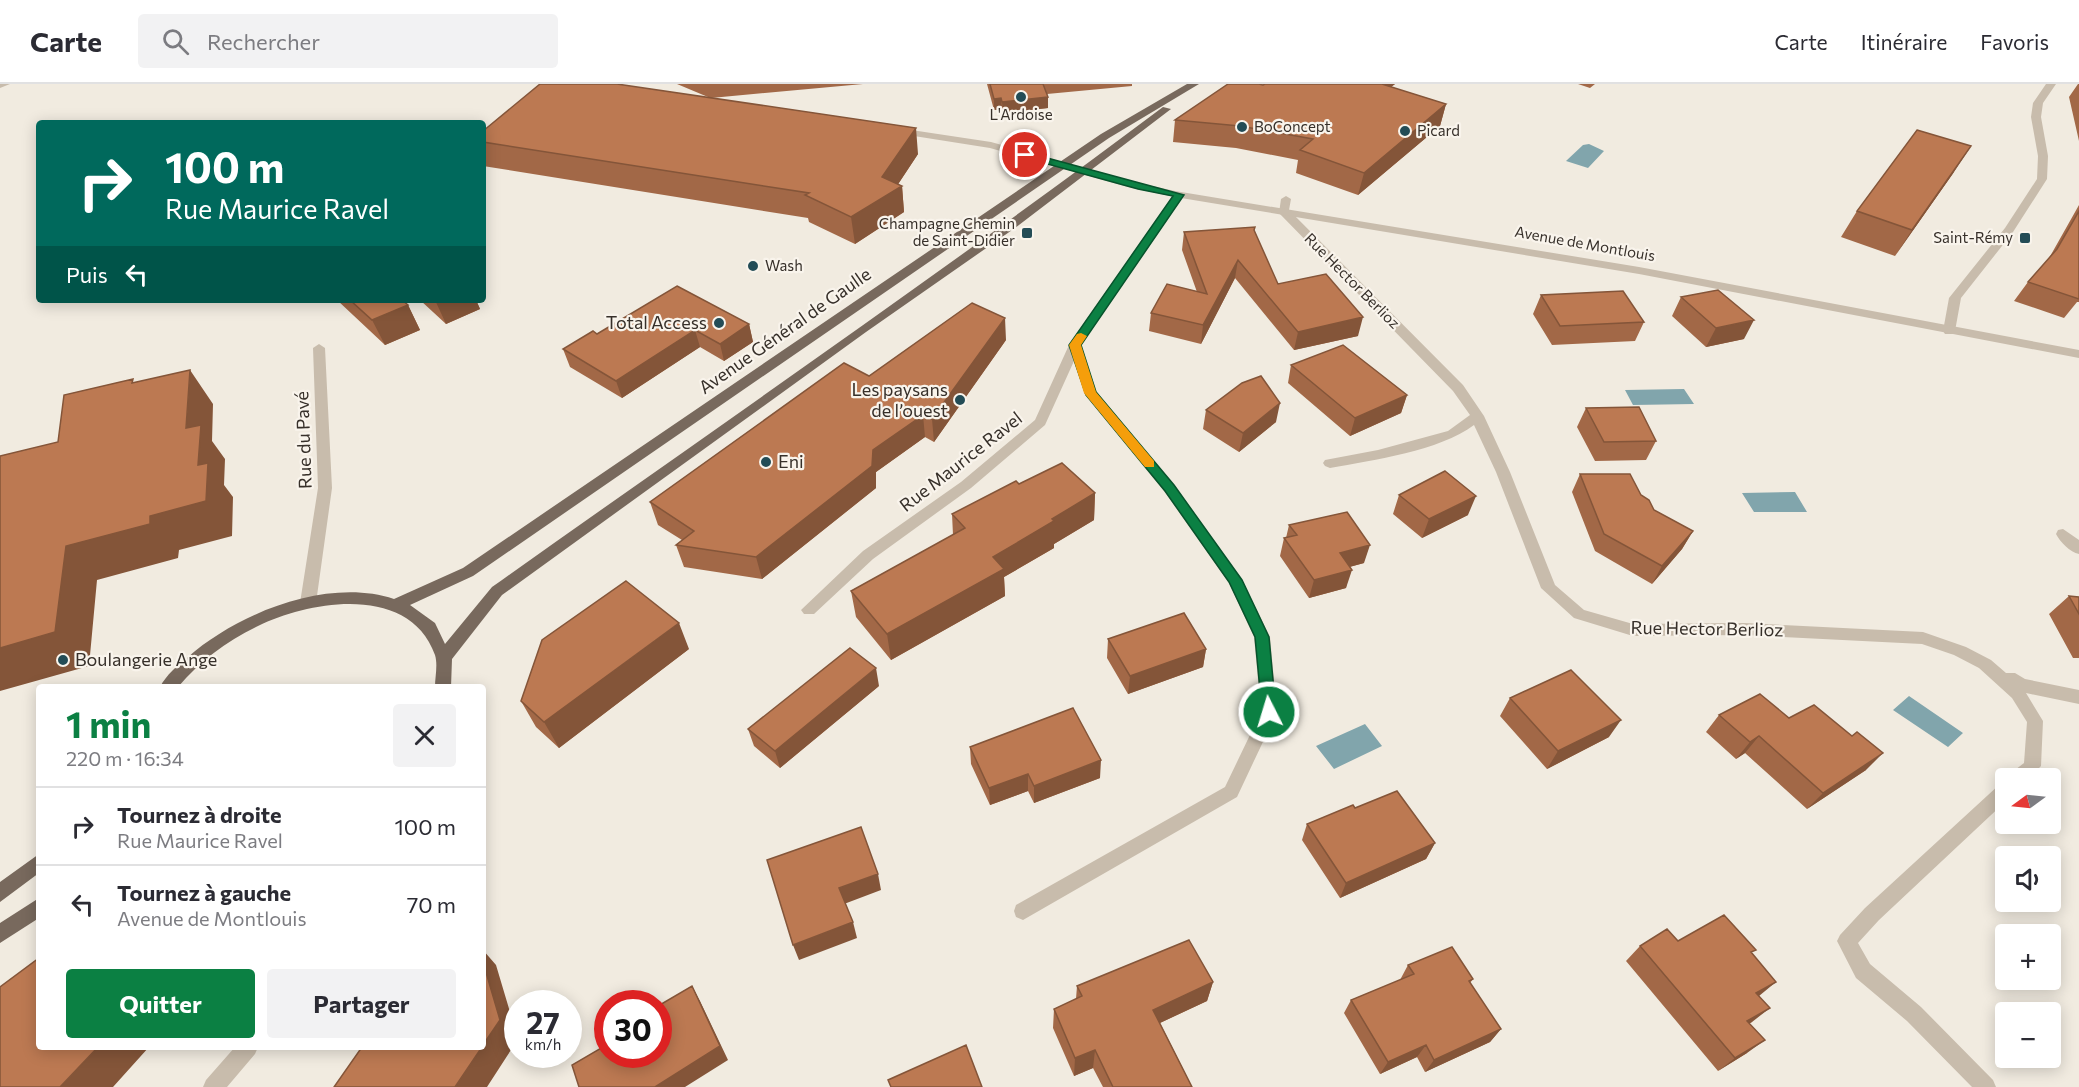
<!DOCTYPE html>
<html lang="fr">
<meta charset="utf-8">
<style>
:root{--surface:#fff;--page:#f2f2f3;--text:#2b2b33;--muted:#7c7c81;--line:#e1e1e2;--accent:#0b8043}
body{margin:0;font-family:Commissioner,sans-serif;background:var(--page);color:var(--text);height:100vh;display:flex;flex-direction:column;font-size:22px;white-space:nowrap}
*{box-sizing:border-box;margin:0}
p{font-size:20px;color:var(--muted)}
.icon{flex:none;width:33px;height:33px;fill:none;stroke:currentColor;stroke-width:2;stroke-linecap:round;stroke-linejoin:round}
.map{position:relative;flex:1;overflow:hidden}
.panel{position:absolute;left:36px;top:600px;width:450px;height:366px;display:flex;flex-direction:column;background:var(--surface);border-radius:6px;box-shadow:0 3px 15px #0003}
.panel>*{flex:none}
.banner{position:absolute;left:36px;top:36px;width:450px;height:183px;border-radius:6px;box-shadow:0 3px 15px #0003;background:#00695c;color:#fff;overflow:hidden}
.needle{width:39px;rotate:255deg}
.buttons{position:absolute;left:1995px;top:684px;display:grid;gap:12px}
.buttons a{display:grid;place-items:center;width:66px;height:66px;border-radius:6px;background:var(--surface);box-shadow:0 3px 15px #0003;font-size:30px}
.speed{position:absolute;left:504px;top:906px;display:flex;gap:12px;font-size:30px;font-weight:700;text-align:center}
.speed>*{display:grid;place-content:center;width:78px;height:78px;border-radius:50%;background:var(--surface);box-shadow:0 3px 15px #0003;line-height:1}
.speed small{font-size:15px;font-weight:400}
.speed .limit{border:9px solid #d22;background:#fff;color:#111}
.pin{position:absolute;display:grid;place-items:center;width:51px;height:51px;color:#fff;margin:-26px;border:3px solid #fff;border-radius:50%;box-shadow:0 2px 6px #0007}
.me{position:absolute;width:66px;margin:-33px;rotate:355deg;stroke-linejoin:round;filter:drop-shadow(0 0 4px #0008)}
.turn{display:flex;align-items:center;gap:21px;height:126px;padding:0 30px;font-size:27px}
.turn .icon{width:78px;height:78px;stroke-width:2.5}
.turn b{display:block;font-size:42px;line-height:51px}
.then{display:flex;align-items:center;height:57px;padding:0 30px;background:#0003;gap:12px;font-size:22px}
.round{display:grid;place-items:center;flex:none;width:63px;height:63px;border-radius:6px;background:var(--page)}
.headline{display:flex;align-items:center;justify-content:space-between;height:102px;padding:0 30px}
h1{font-size:36px;font-weight:700;line-height:45px;color:var(--accent)}
.button{display:flex;gap:12px;margin-top:auto;padding:12px 30px}
.button a{flex:1;height:69px;border-radius:6px;background:var(--accent);color:#fff;font-size:24px;font-weight:700;line-height:69px;text-align:center}
.button a+a{background:var(--page);color:var(--text)}
ul{padding:0;list-style:none}
li{display:flex;align-items:center;gap:18px;height:78px;padding:0 30px;border-top:2px solid var(--line)}
li div{flex:1}
li b{display:block;font-size:22px}
li em{font-style:normal}
header{display:flex;align-items:center;gap:36px;box-sizing:border-box;height:84px;padding:0 30px;background:var(--surface);border-bottom:2px solid var(--line)}
header strong{font-size:28px}
nav{display:flex;gap:33px;margin-inline-start:auto;font-size:21px}
.search{width:420px;height:54px;background:var(--page);display:flex;align-items:center;gap:15px;box-sizing:border-box;padding:0 21px;border-radius:6px;color:var(--muted);font-size:22px}
.map>svg:first-child{display:block}
.water{fill:#81a5ac}
.lines{fill:none;stroke-linecap:round;stroke-linejoin:round}
.minor{fill:#c8bcac;fill-rule:evenodd}
.tertiary{fill:#c8bcac;fill-rule:evenodd}
.primary{fill:#78695d;fill-rule:evenodd}
.wall{fill:#a26847}
.shaded-wall{fill:#845539}
.building{fill:#bc7952;stroke:#845539;stroke-width:1.5}
.route{fill:#0b8043;stroke:#07532c;stroke-width:1.5}
.slow{fill:#f59e0b}
.poi-dot{fill:#234c56;stroke:#f9f4ec;stroke-width:2}
.labels{text-anchor:middle;stroke-width:4.5;stroke-linejoin:round;paint-order:stroke}
.far-poi-label{font-size:15px;fill:#37302a;stroke:#f9f4ec;text-anchor:start}
.far-street-label{font-size:15px;fill:#37302a;stroke:#f9f4ec}
.poi-label{font-size:18px;fill:#37302a;stroke:#f9f4ec;text-anchor:end}
.street-label{font-size:18px;fill:#37302a;stroke:#f9f4ec}
</style>
<header>
<strong>Carte</strong>
<div class="search"><svg class="icon" aria-label="search" viewBox="0 0 24 24"><circle cx="10" cy="10" r="6"/><path d="M15 15l6 6"/></svg>Rechercher</div>
<nav><a>Carte</a><a>Itinéraire</a><a>Favoris</a></nav>
</header>
<div class="map">
<svg width="2079" height="1003" viewBox="0 0 2079 1003">
<rect width="100%" height="100%" fill="#f1ebe0"/>
<path class="water" d="M1589 60 1604 67 1588 84 1566 77 1583 61Z
M1684 305 1694 320 1633 321 1625 306Z
M1795 408 1807 428H1754L1742 409Z
M1909 612 1963 649 1948 663 1893 626Z
M1365 640 1382 662 1334 685 1316 662Z"/>
<g class="lines">
<path class="minor" d="M2046 0H2056L2043 19 2041 33 2048 72 2047 95 2013 148 1961 214 1955 247 1953 250H1945L1943 247 1949 214 2005 144 2037 95 2038 72 2031 33 2033 19Z
M1175 109 1184 111 1081 261 1096 307 1174 401 1242 496 1270 553 1277 628 1237 713 1023 836 1016 833 1014 827 1016 821 1225 703 1261 628 1254 553 1229 499 1164 407 1085 311 1074 277 1045 341 971 404 873 475 814 530H804L801 526 863 467 961 398 1035 336 1069 261Z
M1286 112 1291 115 1289 126 1463 301 1484 332 1510 388 1555 501 1584 526 1633 540 1744 539 1923 548 1966 563 1991 576 2006 589H2015L2025 595 2079 606V620L2026 609 2043 637 2041 682 2029 694H2008L2011 689 2024 679 2027 638 2012 614 1979 584 1954 571 1922 560 1744 551 1633 552 1574 534 1541 504 1496 388 1474 341C1439 367 1374 376 1330 384L1325 382 1323 379 1325 376 1378 366 1448 347 1470 331 1453 307 1279 129 1281 115Z
M319 260 325 264 332 404 316 519 313 523H303L300 519 318 404 313 264Z
M2063 445 2079 456V470C2070 468 2060 458 2056 450L2058 446Z
M2006 698V717L1879 836 1858 859 1870 880 1921 923 1993 996 1996 1003H1972L1907 937 1856 894 1837 857 1840 851 1865 824 2000 700Z"/>
<path class="tertiary" d="M0 0H10L0 4Z
M898 44 991 58 1134 98 1175 107 1639 183 2079 266V274L1639 190 1175 113 1128 103 990 64 895 49 893 47Z
M235 963H258L255 970 227 1003H203L206 996Z"/>
<path class="primary" d="M1187 0H1199L1109 54 473 492 410 521 435 539 445 560 492 503C716 344 943 188 1163 23L1171 25 1015 144 866 248 502 511 452 575 451 603H435C435 593 438 581 435 571 410 500 311 516 258 542 227 557 200 577 178 603H160C166 591 178 581 188 573 238 529 328 493 394 515L463 484 1101 50Z
M39 770V789L0 818V798Z
M39 814V834L0 859V839Z"/>
</g>
<path class="wall" d="M677 0H863L711 14 918 70 898 100 902 102 904 128 855 160 809 138 808 134 483 82V47L708 13Z
M987 0H1132V2L1047 10 1048 13V24L1003 29 1002 25 994 26Z
M1265 0H1395L1391 3 1446 20 1440 42 1358 111 1296 89 1298 76 1236 64 1173 58 1175 36Z
M1578 0H1595L1590 4Z
M2078 0H2079V57L2069 13Z
M1954 88 1895 172 1841 153 1857 127Z
M2079 121V218H2077L2064 234 2014 217 2028 198 2048 176Z
M1184 148H1254L1278 200 1358 252 1294 266 1235 194 1201 260 1149 247 1151 229 1197 208 1182 166Z
M1541 211 1644 238 1635 257 1552 261 1533 230Z
M1681 213 1744 255 1706 263 1672 232Z
M337 216H402L408 221 420 246 385 261Z
M420 216H476L480 225 446 240Z
M749 240 753 258 724 277 700 263 622 314 570 283 563 265 597 250Z
M1006 256 934 358 925 353 876 388V404L762 495 684 483 676 461 682 456 658 441 650 418 869 292Z
M1291 281 1407 311 1401 329 1350 352 1288 299Z
M1586 324 1656 357 1646 376 1595 377 1577 343Z
M1206 326 1276 338 1239 368 1203 345Z
M1580 390 1641 411 1654 426 1693 447 1682 465 1652 500 1595 467 1572 408Z
M1019 400 1095 409 1094 436 1054 460V464L1004 493 1005 512 891 576 856 533 851 507 953 451 952 430Z
M1399 411 1468 431 1422 454 1393 430Z
M1289 441 1364 479 1349 483 1346 504 1309 514 1280 472 1284 454H1286Z
M2069 512 2079 513V574H2073L2049 530Z
M1108 555 1206 565 1203 583 1128 610 1107 574Z
M689 565 559 664 536 643 521 617Z
M879 602 780 684 754 662 748 645Z
M1510 614 1609 653 1547 685 1500 632Z
M1719 631 1789 634 1866 686 1807 725 1745 669 1736 675 1706 648Z
M970 663 1100 694 1034 719 1028 707 990 721 971 680Z
M1355 724 1435 759 1426 775 1340 814 1302 756 1307 740Z
M1678 857 1751 869 1759 912 1752 938 1750 939 1747 969 1718 987 1626 877 1640 862Z
M1408 881 1473 895 1470 899 1501 945 1490 958 1425 988 1417 973 1380 990 1344 929 1351 916 1400 896Z
M1213 898 1207 917 1160 939 1192 1003H1103L1093 984 1074 992 1053 944 1054 925 1076 915 1077 902Z"/>
<path class="shaded-wall" d="M1374 0H1395L1369 19Z
M1048 13V24L1003 29 1002 18Z
M1001 14 1002 25 994 26V15Z
M1446 20 1440 42 1358 111 1364 89Z
M916 44 918 70 893 108 902 102 904 128 855 160 851 133 882 93Z
M1971 62 1954 88 1895 172 1912 146Z
M1238 176 1235 194 1201 260 1203 241Z
M435 216H476L480 225 446 240Z
M408 221 420 246 385 261 372 236Z
M1363 233 1358 252 1294 266 1298 248Z
M1005 234 1006 256 934 358 932 335Z
M1754 236 1744 255 1706 263 1716 244Z
M749 240 753 258 724 277 720 260Z
M695 246 700 263 622 314 616 297Z
M190 286 213 320 212 357 225 375 224 401 233 413 232 452 179 466 178 474 97 496 89 582 0 607V564L66 462 198 381 186 344Z
M1407 311 1401 329 1350 352 1355 334Z
M1280 319 1276 338 1239 368 1243 349Z
M923 331 925 353 876 388V404L762 495 756 473 873 366Z
M1095 409 1094 436 1054 460V464L1004 493 1005 512 891 576 887 550 993 473 1052 435Z
M1476 412 1468 431 1422 454 1429 435Z
M1693 447 1682 465 1652 500 1662 482Z
M1370 461 1364 479 1335 487 1340 469Z
M1352 486 1346 504 1309 514 1314 496Z
M679 539 689 565 559 664 544 638Z
M1206 565 1203 583 1128 610 1130 592Z
M876 584 879 602 780 684 775 667Z
M1621 636 1609 653 1547 685 1558 667Z
M1759 652 1745 669 1736 675 1750 658Z
M1883 669 1866 686 1807 725 1823 709Z
M1101 676 1100 694 1034 719V702Z
M1028 690V707L990 721 989 704Z
M1435 759 1426 775 1340 814 1346 799Z
M878 790 881 806 844 820 839 804Z
M853 838 857 854 799 876 793 861Z
M483 866 496 881 518 955 487 1003H455L482 963H483Z
M1213 898 1207 917 1149 944 1153 926Z
M1776 898 1759 912 1739 923 1756 909Z
M692 902 700 917 728 976 685 1003H655Z
M1770 924 1752 938 1730 950 1747 937Z
M1501 945 1490 958 1425 988 1434 976Z
M1765 956 1747 969 1718 987 1735 974Z
M1426 961 1417 973 1380 990 1388 978Z
M98 963H149L113 1003H60Z
M1095 966 1093 984 1074 992 1075 974Z"/>
<path class="building" d="M540 0H617L916 44 882 93 902 102 851 133 805 111 809 109 483 58V47Z
M990 0H1043L1048 13 1002 18 1001 14 994 15Z
M1228 0H1259L1263 1 1265 0H1382L1446 20 1364 89 1300 66 1313 55 1240 42 1175 36Z
M1917 46 1971 62 1912 146 1857 127Z
M2079 127V215L2028 198 2057 165Z
M1255 143 1254 146 1278 200 1326 190 1363 233 1298 248 1238 176 1203 241 1151 229 1167 200 1207 210 1184 148Z
M677 202 749 240 720 260 695 246 616 297 563 265 593 247 597 250Z
M1718 206 1754 236 1716 244 1681 213Z
M1623 207 1644 238 1560 242 1541 211Z
M350 216H402L408 221 372 236Z
M972 219 1005 234 932 335 923 331 873 366 872 382 756 473 676 461 694 447 650 418 844 279 869 292Z
M1343 261 1407 311 1355 334 1291 281Z
M190 286 186 344 201 341 198 381 208 379 206 417 150 432V440L66 462 55 548 0 564V372L58 358 64 311 133 295 132 299Z
M1261 292 1280 319 1243 349 1206 326 1242 299Z
M1639 323 1656 357 1604 358 1586 324Z
M1062 379 1095 409 1052 435 1054 437 993 473 1004 485 887 550 851 507 965 444 952 430 1016 397 1019 400Z
M1445 387 1476 412 1429 435 1399 411Z
M1580 390H1630L1641 411 1649 416 1654 426 1693 447 1662 482 1604 450Z
M1347 428 1370 461 1340 469 1352 486 1314 496 1284 454 1297 451 1289 441Z
M626 497 679 539 544 638 521 617 542 556Z
M2069 512 2079 513V530Z
M1184 529 1206 565 1130 592 1108 555Z
M850 564 876 584 775 667 748 645Z
M1571 586 1621 636 1558 667 1510 614Z
M1760 610 1789 634 1814 621 1852 652 1857 648 1883 669 1823 709 1759 652 1750 658 1719 631Z
M1073 624 1101 676 1034 702 1028 690 989 704 970 663Z
M1397 707 1435 759 1346 799 1307 740 1353 721 1355 724Z
M861 743 878 790 839 804 853 838 793 861 767 776Z
M1724 831 1756 866 1751 868 1776 898 1756 909 1770 924 1747 937 1765 956 1735 974 1640 862 1667 845 1678 857Z
M1189 856 1213 898 1153 926 1192 1003H1113L1095 966 1075 974 1054 925 1082 912 1077 902Z
M1452 863 1473 895 1469 897 1501 945 1434 976 1426 961 1388 978 1351 916 1414 890 1408 881Z
M39 874V963H98L60 1003H0V903Z
M483 878 500 936 483 961Z
M692 902 720 962 655 1003H579L572 981 608 960V970H658V922Z
M966 961 982 1003H891L888 996Z
M362 963H482L455 1003H334Z"/>
<path class="route" d="M1025 68 1184 111 1081 261 1096 308 1174 401 1242 496 1269 553 1276 628 1274 632 1269 634 1262 628 1255 553 1229 498 1165 407 1086 311 1069 261 1173 112 1138 105 1022 73V69Z"/>
<path class="slow" d="M1081 249 1087 252 1081 261 1096 308 1154 377V383H1145L1084 309 1069 261 1077 250Z"/>
<g class="poi-dot">
<circle cx="1021" cy="13" r="6"/>
<circle cx="1242" cy="43" r="6"/>
<circle cx="1405" cy="47" r="6"/>
<rect x="1021" y="143" width="12" height="12" rx="3"/>
<rect x="2019" y="148" width="12" height="12" rx="3"/>
<circle cx="753" cy="182" r="6"/>
<circle cx="719" cy="239" r="6"/>
<circle cx="960" cy="316" r="6"/>
<circle cx="766" cy="378" r="6"/>
<circle cx="63" cy="576" r="6"/>
</g>
<g class="labels">
<g class="far-poi-label">
<text x="1021" y="36" text-anchor="middle">L'Ardoise</text>
<text x="1254" y="48">BoConcept</text>
<text x="1417" y="52">Picard</text>
<text x="1015" y="145" text-anchor="end">Champagne Chemin<tspan x="1015" dy="17">de Saint-Didier</tspan></text>
<text x="2013" y="159" text-anchor="end">Saint-Rémy</text>
<text x="765" y="187">Wash</text>
</g>
<g class="far-street-label">
<text transform="translate(1585 160) rotate(10)" y="5">Avenue de Montlouis</text>
<text transform="translate(1352 197) rotate(45)" y="5">Rue Hector Berlioz</text>
</g>
<g class="poi-label">
<text x="707" y="245">Total Access</text>
<text x="948" y="312">Les paysans<tspan x="948" dy="21">de l’ouest</tspan></text>
<text x="778" y="384" text-anchor="start">Eni</text>
<text x="75" y="582" text-anchor="start">Boulangerie Ange</text>
</g>
<g class="street-label">
<text transform="translate(785 247) rotate(-35)" y="6">Avenue Général de Gaulle</text>
<text transform="translate(304 356) rotate(-92)" y="6">Rue du Pavé</text>
<text transform="translate(961 378) rotate(-38)" y="6">Rue Maurice Ravel</text>
<text transform="translate(1707 545) rotate(1)" y="6">Rue Hector Berlioz</text>
</g>
</g>
</svg>
<div class="buttons">
<a><svg class="needle" viewBox="-14 -14 28 28"><path d="M0-13l5 13h-10z" fill="#e53935"/><path d="M0 13l5-13h-10z" fill="#7c7c81"/></svg></a>
<a><svg class="icon" aria-label="sound" viewBox="0 0 24 24"><path d="M4 9h4l5-4v14l-5-4H4zM17 9q2 3 0 6"/></svg></a>
<a>+</a>
<a>−</a>
</div>
<div class="speed"><div>27<small>km/h</small></div><div class="limit">30</div></div>
<div class="pin" style="left:1025px;top:71px;background:#d93025"><svg class="icon" aria-label="arrive" viewBox="0 0 24 24"><path d="M6 21V4h12l-3 4 3 4H6"/></svg></div>
<svg class="me" style="left:1269px;top:628px" viewBox="-20 -20 40 40"><circle r="17" fill="#0b8043" stroke="#fff" stroke-width="3"/><path d="M0-11L8 9 0 5-8 9z" fill="#fff"/></svg>
<div class="banner">
<div class="turn"><svg class="icon" aria-label="right" viewBox="0 0 24 24"><path d="M7 20v-9h11M14 6l5 5-5 5"/></svg><div><b>100 m</b>Rue Maurice Ravel</div></div>
<div class="then">Puis<svg class="icon" aria-label="left" viewBox="0 0 24 24"><path d="M17 20v-9H6M10 6l-5 5 5 5"/></svg></div>
</div>
<section class="panel">
<div class="headline"><div><h1>1 min</h1><p>220 m · 16:34</p></div><a class="round"><svg class="icon" aria-label="close" viewBox="0 0 24 24"><path d="M6 6l12 12M18 6L6 18"/></svg></a></div>
<ul>
<li><svg class="icon" aria-label="right" viewBox="0 0 24 24"><path d="M7 20v-9h11M14 6l5 5-5 5"/></svg><div><b>Tournez à droite</b><p>Rue Maurice Ravel</p></div><em>100 m</em></li>
<li><svg class="icon" aria-label="left" viewBox="0 0 24 24"><path d="M17 20v-9H6M10 6l-5 5 5 5"/></svg><div><b>Tournez à gauche</b><p>Avenue de Montlouis</p></div><em>70 m</em></li>
</ul>
<div class="button"><a>Quitter</a><a>Partager</a></div>
</section>
</div>
